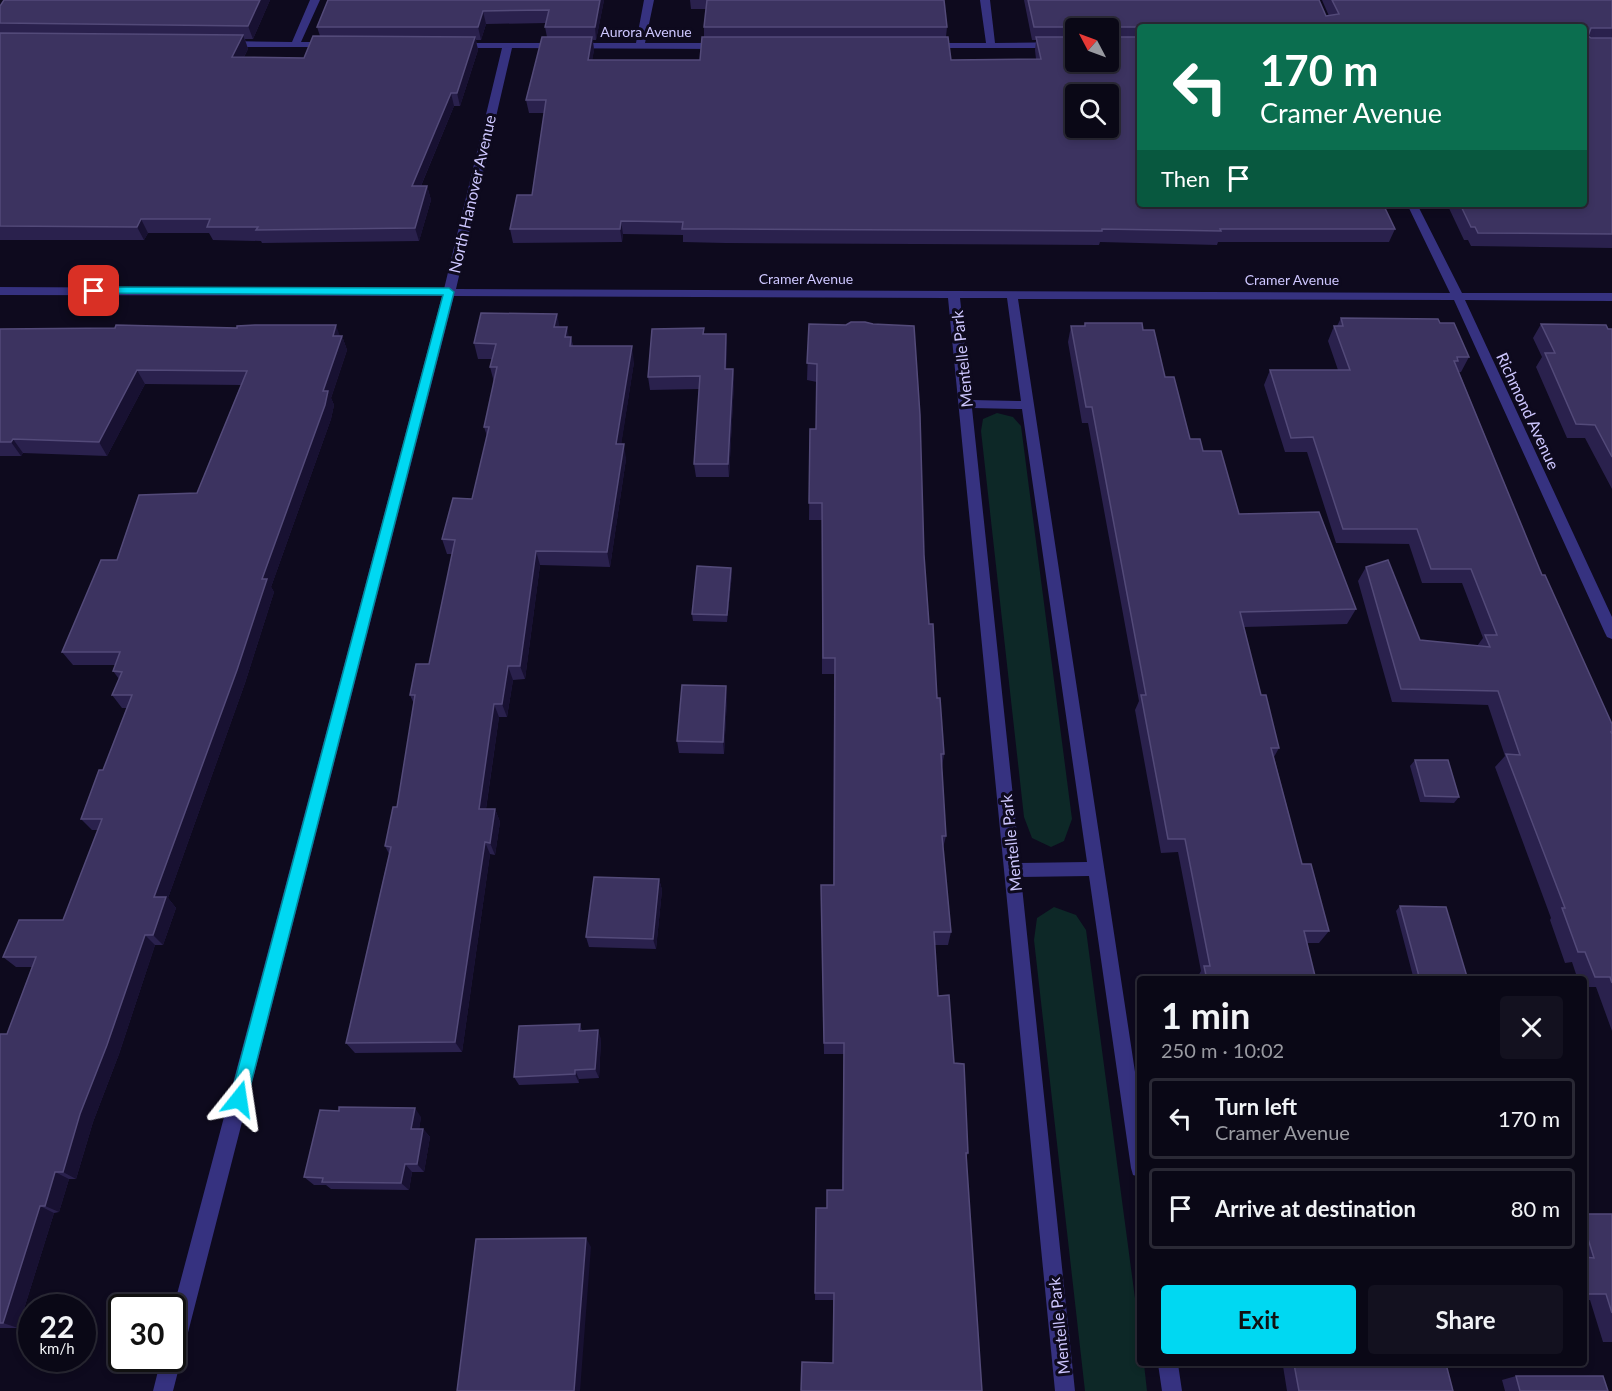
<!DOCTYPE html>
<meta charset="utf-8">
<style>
:root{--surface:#0a0816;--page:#13111f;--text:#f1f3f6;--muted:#999aa1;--line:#2a2935;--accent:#00d8f2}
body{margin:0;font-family:Lato,sans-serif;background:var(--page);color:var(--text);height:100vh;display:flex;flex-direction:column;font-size:22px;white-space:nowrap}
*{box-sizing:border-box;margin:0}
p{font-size:20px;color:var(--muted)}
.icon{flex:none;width:33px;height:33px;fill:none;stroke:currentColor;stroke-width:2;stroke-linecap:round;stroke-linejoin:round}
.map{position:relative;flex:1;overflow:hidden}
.details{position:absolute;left:1137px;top:976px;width:450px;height:390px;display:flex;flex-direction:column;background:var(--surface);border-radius:6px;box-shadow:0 3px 9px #0003,0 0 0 2px var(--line)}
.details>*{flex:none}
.hud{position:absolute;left:1137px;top:24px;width:450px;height:183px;border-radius:6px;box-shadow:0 3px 9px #0003,0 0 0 2px var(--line);background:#0b6e4f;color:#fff;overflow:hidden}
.needle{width:39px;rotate:311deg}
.tools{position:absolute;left:1065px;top:18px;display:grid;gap:12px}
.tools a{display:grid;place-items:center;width:54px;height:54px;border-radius:6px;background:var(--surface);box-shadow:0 3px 9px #0003,0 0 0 2px var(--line);font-size:30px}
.speed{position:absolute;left:18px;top:1294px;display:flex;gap:12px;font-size:30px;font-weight:700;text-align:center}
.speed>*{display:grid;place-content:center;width:78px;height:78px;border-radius:50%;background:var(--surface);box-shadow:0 3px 9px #0003,0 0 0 2px var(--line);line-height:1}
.speed small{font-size:15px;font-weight:400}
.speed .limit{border:3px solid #111;border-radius:9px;background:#fff;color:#111}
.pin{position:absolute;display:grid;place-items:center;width:51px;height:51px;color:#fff;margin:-26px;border-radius:12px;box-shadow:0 3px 9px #0006}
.me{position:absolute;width:66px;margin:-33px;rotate:15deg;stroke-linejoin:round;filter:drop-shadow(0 0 4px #0008)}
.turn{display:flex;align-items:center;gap:21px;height:126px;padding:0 24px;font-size:27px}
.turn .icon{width:78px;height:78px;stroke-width:2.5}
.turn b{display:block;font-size:42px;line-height:51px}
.then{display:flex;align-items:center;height:57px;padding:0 24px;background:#0003;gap:12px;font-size:22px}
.round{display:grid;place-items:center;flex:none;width:63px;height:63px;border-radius:6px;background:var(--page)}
.headline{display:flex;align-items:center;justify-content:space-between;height:102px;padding:0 24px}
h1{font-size:36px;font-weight:700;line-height:45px}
.cta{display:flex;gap:12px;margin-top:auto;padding:12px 24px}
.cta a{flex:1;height:69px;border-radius:6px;background:var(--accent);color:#111;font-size:24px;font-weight:700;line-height:69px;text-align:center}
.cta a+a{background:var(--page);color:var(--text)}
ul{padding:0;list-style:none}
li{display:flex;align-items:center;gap:18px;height:81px;margin:0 12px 9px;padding:0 12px;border:3px solid var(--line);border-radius:6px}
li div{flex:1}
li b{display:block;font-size:22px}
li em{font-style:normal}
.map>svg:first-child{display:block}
.green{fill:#0d2827}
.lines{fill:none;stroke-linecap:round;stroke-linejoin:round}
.minor{fill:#363280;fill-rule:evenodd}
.wall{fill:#2a214d;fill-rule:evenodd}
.shaded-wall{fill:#181132}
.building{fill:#3c3360;stroke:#534a79;stroke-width:1.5;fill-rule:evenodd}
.route{fill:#00d8f2;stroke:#008c9d;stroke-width:1.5}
.labels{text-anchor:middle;stroke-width:6;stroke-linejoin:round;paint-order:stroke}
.far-street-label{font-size:14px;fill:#cec7ff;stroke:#0e0a1e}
.street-label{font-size:16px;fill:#cec7ff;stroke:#0e0a1e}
</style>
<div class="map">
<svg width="1612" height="1391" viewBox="0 0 1612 1391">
<rect width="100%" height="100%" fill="#0e0a1e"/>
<path class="green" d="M997 413 1013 417 1021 426 1072 819 1064 841 1051 847 1032 838 1024 817 981 431 983 419Z
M1054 907 1076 915 1086 930 1140 1336V1364H1144L1147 1391H1085L1034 940 1037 918Z"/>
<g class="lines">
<path class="minor" d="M310 0H320L301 42H327L332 45 330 47H228L223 44 228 41 292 42Z
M644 0H654L645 43H720L725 46 720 49 512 48 456 289 1450 293 1407 204H1417L1462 293H1612V301L1465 300 1612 617V639L1607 637 1605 633 1454 300 1018 299 1140 1105V1177L1133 1175 1131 1168 1089 876 1021 877 1075 1391H1055L948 298 454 296 173 1391H153L161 1359H172V1313L442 296 0 295V287L444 289 502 48H456L453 47V43H636ZM960 298H1007L1021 401 971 400ZM972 408 1022 409 1087 862 1020 863Z
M980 0H990L995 43 1076 42V48H927V44L930 43H986Z
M1158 1364H1178L1182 1391H1162Z"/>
</g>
<path class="wall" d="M4 0H270L253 39H245L248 49 244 57 304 58 320 36 317 27 328 0H604L596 40H593L594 50 592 60H700L704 37V27L706 9H691L690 0H944L947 27 946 37 951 60 1036 59 1035 50 1036 40H1032L1024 0H1319L1326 16H1329L1322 0H1612V248L1471 246 1468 240H1464L1447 204H1584V27H1140V204L1395 229 1389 242H1218L1217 245 1100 242 1099 245 725 243 683 242V235L623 234 622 242 513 243 510 229 532 195 544 113H529L526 100 547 37 545 27 546 23 486 24 481 40H476L478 50 460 106H454L421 186H427L431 200 419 241 262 243 261 241 213 240 209 233H148L144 240H0V6ZM1076 28H1108L1076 62Z
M1341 318 1440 323 1469 357 1461 372H1459L1542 575 1612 724V1031L1596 987H1584V980H1578L1572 962 1565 963 1550 920 1551 918 1495 767 1505 756 1488 705 1392 702 1358 581 1366 567 1420 640 1477 646 1483 638 1462 583H1422L1409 544 1336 543 1307 452H1285L1264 385 1270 370H1338L1328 341 1334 326H1337Z
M1085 323 1143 330 1165 377 1190 439 1203 451 1239 514 1356 609 1347 624 1244 627 1261 695 1279 748 1274 757 1302 864 1329 931 1319 943H1307L1316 980H1197V978L1201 971 1178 852 1161 853 1135 710 1139 701 1088 423H1082L1068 342 1071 326H1084Z
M809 324 924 555 929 624 944 754 942 768 946 836 943 848 951 932 948 945H934L938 996 954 1063 968 1153 966 1158 833 1363V1300H815L816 1208H827V1190H842L844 1054H824L821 885H833L834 674H822V520H809L810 429H816L817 382 807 380Z
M1541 324 1612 329V489L1585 438H1567L1536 367 1542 357 1533 338Z
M559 327 569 337H571L573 346 634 362 621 444 626 459 610 567 540 565 525 679 513 680 507 717H499L486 809H495L500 822 495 855 490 854 462 1052 355 1053 346 1043 389 854 385 846 397 807 414 704 410 695 429 664 452 554H447L442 539 472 499 487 436 484 427 494 382 490 367 492 359H478L474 343Z
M0 329 342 336 347 350 331 398 334 405 331 419 271 587 274 592 245 683 168 898 176 908 163 945H155L119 1054 93 1122 76 1179H69L59 1212 54 1213 18 1328H0V1034H7L33 967H16L3 957 63 920 98 830H92L81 819 103 770 127 708H122L112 695 119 679 113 671 115 665H73L62 652 117 560 197 493 241 385 145 384 107 456 23 453 21 456H0Z
M704 334H726L727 347 726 369H733L734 382 729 477H696L694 464 699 389 650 390 648 377Z
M731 568 732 574 727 622 693 621 692 614Z
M727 698 724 754 679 753 677 741Z
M1415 760 1459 797 1454 803 1420 802 1410 766Z
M659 879 662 890 656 949 589 947 586 937Z
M1400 906 1468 980H1414L1396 911Z
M580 1024 582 1031 601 1039 599 1078 579 1079V1083L519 1085 514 1077Z
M339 1111 421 1117 419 1129H423L430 1137 424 1172H412L409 1190 331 1189 326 1185H314L304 1177Z
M1584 1214H1612V1342H1603L1590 1300H1584Z
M1287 1364H1446L1453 1391H1287L1283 1366Z
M1516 1376 1608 1391H1505L1502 1380Z"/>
<path class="shaded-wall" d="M260 0H270L253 39 248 26Z
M600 0H604L596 40 595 27Z
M483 11 486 24 481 40 478 27Z
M243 35 248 49 237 70 232 57Z
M475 37 478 50 460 106 457 93Z
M592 37 594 50 590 73 588 60Z
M451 93 454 106 415 200 412 186Z
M427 186 431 200 419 241 415 228Z
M141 219 148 233 144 240 137 227Z
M621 221 623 234 622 242 620 229Z
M557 314 560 329 554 327Z
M336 325 341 339 342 336 347 350 331 398 334 405 331 419 271 587 274 592 245 683 168 898 176 908 163 945 153 935 154 897 262 579 323 391 333 336Z
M567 327 570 342 565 337Z
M726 334 727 347 726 383 725 369Z
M632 346 634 362 619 459 616 444Z
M733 369 734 382 729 477 728 464Z
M137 370 145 384 107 456 99 442Z
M13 439 23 453 21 456 11 442Z
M624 444 626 459 610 567 607 552Z
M536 551 540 565 525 679 520 666Z
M731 568 732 574 727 622V615Z
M508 666 513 680 507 717 502 704Z
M726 686 727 698 724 754 723 742Z
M494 704 499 717 484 822 479 809Z
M495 809 500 822 495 855 490 843Z
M485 842 490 854 462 1052 455 1042Z
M659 879 662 890 656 949 653 939Z
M145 935 155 945 119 1054 93 1122 76 1179 63 1172 80 1114Z
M598 1030 601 1039 599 1078 595 1069Z
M575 1070 579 1079V1083L575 1074Z
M415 1108 421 1117 418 1137 411 1129Z
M423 1129 430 1137 424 1172 417 1164Z
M405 1164 412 1172 409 1190 401 1183Z
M55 1172 69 1179 59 1212 45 1206Z
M40 1206 54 1213 18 1328 3 1323Z
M586 1238 591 1247 580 1391H574Z"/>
<path class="building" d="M4 0H260L248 26 0 23V6Z
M328 0H600L595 27H545L549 10 483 11 478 27H317Z
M707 0H944L947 27H704Z
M1028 0H1319L1326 16 1339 14 1332 0H1612V28H1591L1588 36 1591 38H1612V234L1478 233 1475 227H1471L1460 204H1584V27H1111L1108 34V28H1080L1078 27H1034Z
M0 33 243 35 232 57 304 58 313 36 475 37 457 93H451L412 186H427L415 228 256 230 258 227H207L210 219H141L137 227 0 226Z
M1108 35 1111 37H1140V204H1383L1395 229H1220L1221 231 1102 229V231L725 229H682L683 222 621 221 620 229H510L517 195H532L546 100H526L542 37H592L588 60H700L702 37H948L951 60 1041 59 1036 37H1076V62H1108ZM1076 94H1108V128H1076Z
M481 313 557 314 554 327H567L565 337H571L570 346H632L616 444H624L607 552 536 551 520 666H508L502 704H494L479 809H495L490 843 485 842 455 1042 346 1043 391 847 385 846 393 807H397L415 695H410L416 664H429L455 540 442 539 453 498 472 499 489 427H484L497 367H490L496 344 474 343Z
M1341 318 1438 319 1440 323H1454L1469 357H1457L1458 361H1454L1542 575H1545L1612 724V732H1611L1612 734V983L1610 977H1595L1585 952H1578L1562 908H1565L1506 754 1520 755 1498 691 1401 689 1366 567 1388 560 1420 640 1490 647 1485 635H1497L1471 569H1431L1417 529H1343L1313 437 1291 438 1270 370H1350L1334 326H1343Z
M851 322H865L873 324 914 326 920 415 924 555 929 624H933L937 698H940L944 754H941L946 836H942L951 932H934L938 996 949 995 954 1063 964 1064 968 1153H966L982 1391H801L802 1362 833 1363 834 1293H815L816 1208H827V1190H843L844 1043H824L821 885H834L835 658H823L822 503H809L810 429H816L817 364 807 363 809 324 846 325Z
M1085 323H1142L1143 330H1154L1165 377H1174L1190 439H1200L1203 451H1221L1239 514 1319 512 1356 609 1240 612 1261 695H1266L1279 748H1271L1302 864H1311L1329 931H1304L1316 980H1207L1204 966H1210L1185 839H1168L1141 695H1146L1092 407H1086L1071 326H1085Z
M1541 324 1606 325 1608 329H1612V457L1595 425 1576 424 1545 353H1555Z
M116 325 237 328V326L255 325H336L333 336H342L323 391H328L325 405 262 579H267L237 670 154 897H166L153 935H145L107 1045 80 1114 63 1172H55L45 1206H40L3 1323H0V1034H7L36 957H3L19 920H63L102 819H81L99 770H103L132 695H112L122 672 113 671 120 652H62L101 560H117L139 495 197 493 247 371 137 370 99 442 13 439 11 442H0V329L115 328Z
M704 328 703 334H726L725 369H733L728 464H694L700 376 648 377 652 329Z
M697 566 731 568 727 615 692 614Z
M682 685 726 686 723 742 677 741Z
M1415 760H1448L1459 797 1425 796Z
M594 877 659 879 653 939 586 937Z
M1400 906 1446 907 1468 980H1420Z
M580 1024 579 1031 598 1030 595 1069 575 1070V1074L514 1077 519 1026Z
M339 1107 415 1108 411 1129H423L417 1164H405L401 1183 322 1182 323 1178 304 1177 320 1110 339 1111Z
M1584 1214H1612V1313L1606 1294H1584V1257L1594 1258 1584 1226Z
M586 1238 574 1391H457L476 1239Z
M1294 1364H1446L1453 1391H1299Z
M1516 1376H1603L1608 1391H1520Z"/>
<path class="route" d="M94 287 449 288 454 292 247 1099 245 1105 239 1107 233 1105 230 1099 443 295 91 293V288Z"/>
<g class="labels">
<g class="far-street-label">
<text x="646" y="37">Aurora Avenue</text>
<text x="806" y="284">Cramer Avenue</text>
<text x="1292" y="285">Cramer Avenue</text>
</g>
<g class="street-label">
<text transform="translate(472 194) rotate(-77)" y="6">North Hanover Avenue</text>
<text transform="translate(962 359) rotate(-96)" y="6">Mentelle Park</text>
<text transform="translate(1528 411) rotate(65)" y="6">Richmond Avenue</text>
<text transform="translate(1011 843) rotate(-96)" y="6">Mentelle Park</text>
<text transform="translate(1059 1326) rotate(-96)" y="6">Mentelle Park</text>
</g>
</g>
</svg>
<div class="tools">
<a><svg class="needle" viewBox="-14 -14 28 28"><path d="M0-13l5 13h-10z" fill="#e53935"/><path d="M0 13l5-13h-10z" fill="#999aa1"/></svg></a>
<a><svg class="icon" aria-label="search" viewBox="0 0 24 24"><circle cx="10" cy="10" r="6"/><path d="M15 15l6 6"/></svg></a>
</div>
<div class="speed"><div>22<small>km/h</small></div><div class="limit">30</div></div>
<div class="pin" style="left:94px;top:291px;background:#d93025"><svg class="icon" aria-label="arrive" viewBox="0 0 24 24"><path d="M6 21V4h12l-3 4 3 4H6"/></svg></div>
<svg class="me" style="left:239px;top:1099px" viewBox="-20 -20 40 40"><path d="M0-17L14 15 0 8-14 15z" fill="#00d8f2" stroke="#fff" stroke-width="4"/></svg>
<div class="hud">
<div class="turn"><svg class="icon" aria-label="left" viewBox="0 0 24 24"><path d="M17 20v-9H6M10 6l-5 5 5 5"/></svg><div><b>170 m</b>Cramer Avenue</div></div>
<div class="then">Then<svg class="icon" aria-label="arrive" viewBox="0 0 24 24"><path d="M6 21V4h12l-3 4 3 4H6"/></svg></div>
</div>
<section class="details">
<div class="headline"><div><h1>1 min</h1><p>250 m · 10:02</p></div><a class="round"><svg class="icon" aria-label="close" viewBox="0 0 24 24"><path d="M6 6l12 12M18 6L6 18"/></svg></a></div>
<ul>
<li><svg class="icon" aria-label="left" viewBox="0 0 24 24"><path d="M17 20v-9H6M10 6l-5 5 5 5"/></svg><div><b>Turn left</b><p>Cramer Avenue</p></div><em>170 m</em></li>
<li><svg class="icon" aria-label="arrive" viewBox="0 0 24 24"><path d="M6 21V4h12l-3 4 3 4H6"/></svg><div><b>Arrive at destination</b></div><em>80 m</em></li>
</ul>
<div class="cta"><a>Exit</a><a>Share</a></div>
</section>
</div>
